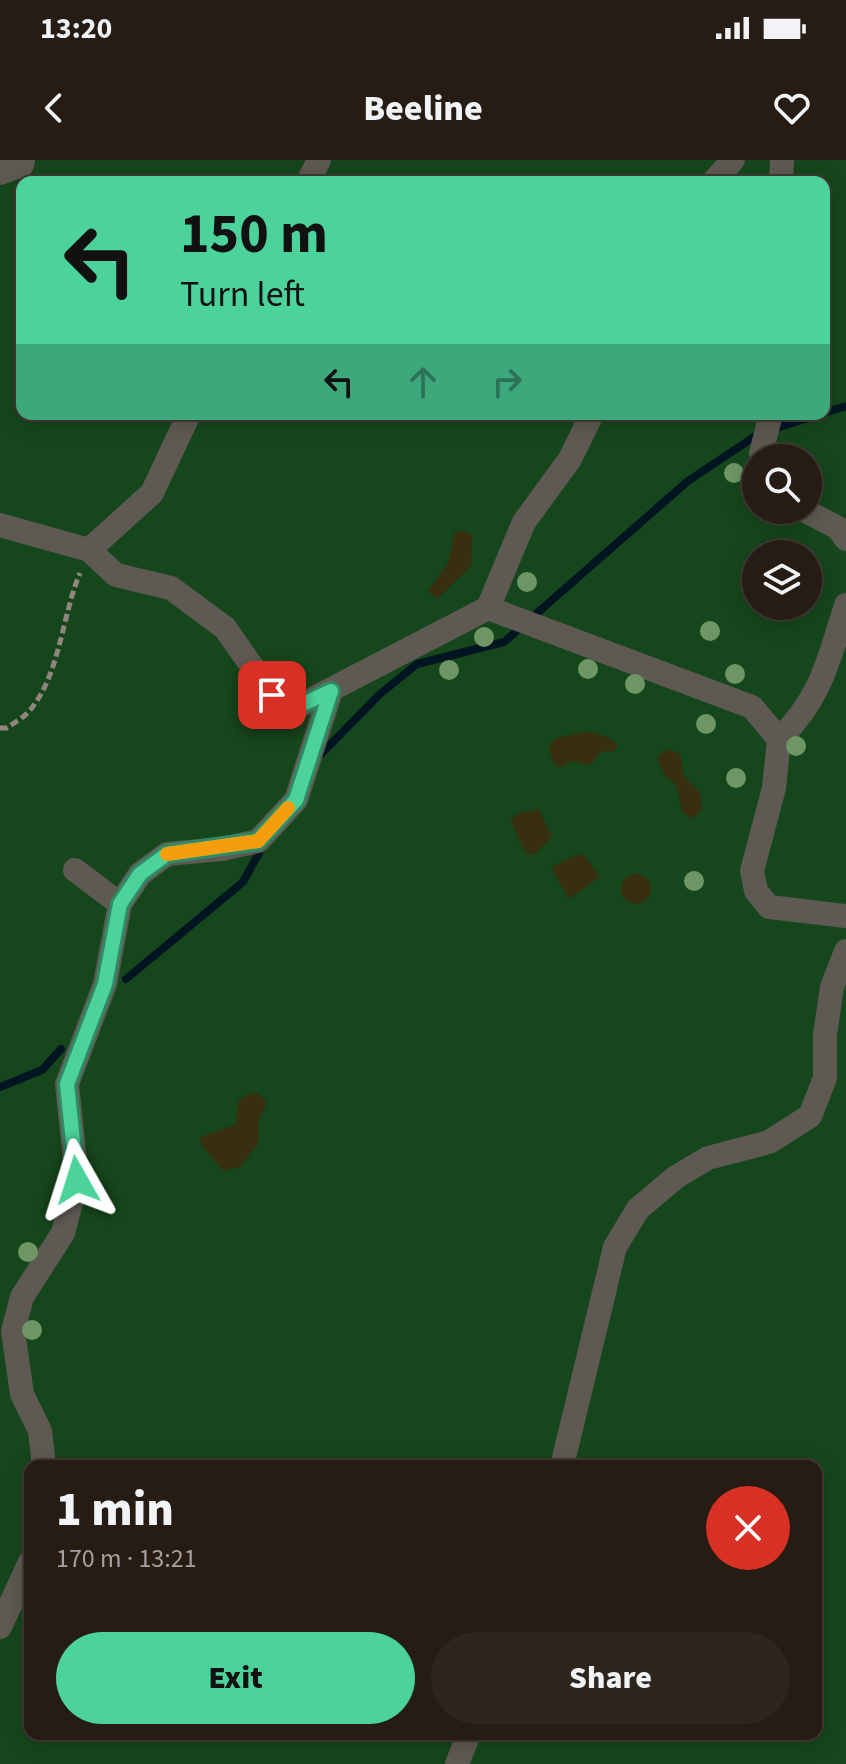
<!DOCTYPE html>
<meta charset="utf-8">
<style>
:root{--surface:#261c14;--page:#2e251d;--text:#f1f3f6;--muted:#a4a1a0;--line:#423a34;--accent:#4cd39b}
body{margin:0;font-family:"Source Sans 3",sans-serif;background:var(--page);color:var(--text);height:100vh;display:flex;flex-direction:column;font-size:30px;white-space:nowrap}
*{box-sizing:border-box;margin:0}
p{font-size:26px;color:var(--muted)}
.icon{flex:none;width:44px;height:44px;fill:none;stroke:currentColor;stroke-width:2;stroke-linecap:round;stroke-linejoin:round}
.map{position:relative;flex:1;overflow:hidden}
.sheet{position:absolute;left:24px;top:1300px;width:798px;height:280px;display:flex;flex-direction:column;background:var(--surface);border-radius:16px;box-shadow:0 4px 20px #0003,0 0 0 2px var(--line)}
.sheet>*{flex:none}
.hud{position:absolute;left:16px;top:16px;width:814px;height:244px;border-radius:16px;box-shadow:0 4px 20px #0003,0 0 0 2px var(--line);background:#4cd39b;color:#111;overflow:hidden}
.controls{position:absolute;left:742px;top:284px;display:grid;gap:16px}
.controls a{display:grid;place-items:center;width:80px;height:80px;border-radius:50%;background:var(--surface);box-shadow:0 4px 20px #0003,0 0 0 2px var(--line);font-size:40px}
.pin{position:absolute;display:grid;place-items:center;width:68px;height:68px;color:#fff;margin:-34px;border-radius:16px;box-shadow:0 4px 12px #0006}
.me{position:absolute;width:88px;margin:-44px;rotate:354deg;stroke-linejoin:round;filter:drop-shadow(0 0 6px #0008)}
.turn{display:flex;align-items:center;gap:28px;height:168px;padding:0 32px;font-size:36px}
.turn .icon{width:104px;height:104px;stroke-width:2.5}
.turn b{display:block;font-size:56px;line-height:68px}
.lanes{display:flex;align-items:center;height:76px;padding:0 32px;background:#0003;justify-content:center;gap:40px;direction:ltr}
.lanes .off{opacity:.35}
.round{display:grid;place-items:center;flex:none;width:84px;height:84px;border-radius:42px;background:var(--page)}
.overview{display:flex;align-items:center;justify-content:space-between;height:136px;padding:0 32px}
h1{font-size:48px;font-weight:800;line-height:60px}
.cta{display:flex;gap:16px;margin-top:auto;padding:16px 32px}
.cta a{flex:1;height:92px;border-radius:48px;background:var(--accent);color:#111;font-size:32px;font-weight:800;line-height:92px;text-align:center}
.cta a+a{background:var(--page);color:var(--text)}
.status{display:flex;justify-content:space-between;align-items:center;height:56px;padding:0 40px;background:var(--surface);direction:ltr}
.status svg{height:22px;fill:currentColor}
header{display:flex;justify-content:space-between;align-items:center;height:104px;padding:0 32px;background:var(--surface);font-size:36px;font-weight:800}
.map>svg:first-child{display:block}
.green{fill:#16461b;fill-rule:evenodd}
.sand{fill:#372f0f}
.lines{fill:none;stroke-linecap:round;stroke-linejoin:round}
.stream{stroke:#001522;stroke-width:8}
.path{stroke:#91857d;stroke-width:5;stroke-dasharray:8 4;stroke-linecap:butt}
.minor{stroke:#5f5953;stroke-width:24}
.tree{fill:#6e9665}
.route-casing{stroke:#318965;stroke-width:20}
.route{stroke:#4cd39b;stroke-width:14}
.slow{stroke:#f59e0b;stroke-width:14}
</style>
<div class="status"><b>13:20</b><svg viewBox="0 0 49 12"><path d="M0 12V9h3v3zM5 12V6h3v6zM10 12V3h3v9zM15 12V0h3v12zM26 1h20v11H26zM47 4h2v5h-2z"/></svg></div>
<header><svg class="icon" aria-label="back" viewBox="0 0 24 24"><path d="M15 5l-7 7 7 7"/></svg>Beeline<svg class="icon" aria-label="heart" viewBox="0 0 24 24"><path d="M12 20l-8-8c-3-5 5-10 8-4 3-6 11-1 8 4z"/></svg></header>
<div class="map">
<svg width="846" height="1604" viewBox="0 0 846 1604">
<rect width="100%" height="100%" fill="#33251b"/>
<path class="green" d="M0 0H846V1604H0ZM22 22H824V254H22ZM756 298H808V350H756ZM756 394H808V446H756ZM30 1306H816V1574H30Z"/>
<path class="sand" d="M455 371 468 372 472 377 471 406 437 439 428 431 448 403Z
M584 572C596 572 612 576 618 586L612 592 601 591 590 605 570 601 561 608 556 606 549 592 550 584 556 578Z
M666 589 680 594 684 616 700 632 702 649 693 659 682 652 677 626 665 616 657 598Z
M539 649 552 676 536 694H526L510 660 519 653Z
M579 694 585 696 600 717 569 739 551 707Z
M621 729a15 15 0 1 1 30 0a15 15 0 1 1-30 0Z
M250 933H258L267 943 258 962 259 982 240 1007 223 1011 200 983 201 977 236 964 238 941Z"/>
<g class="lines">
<path class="stream" d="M824 253 846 246
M773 269 821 254
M317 598 380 534 417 504 504 482 688 321 760 273
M126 819 243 722 264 684
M0 927 42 910 61 889"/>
<path class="path" d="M0 568H6C14 563 25 557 31 549 60 513 62 456 80 413"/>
<path class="minor" d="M0 13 22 5 23 0
M308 22 319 0
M713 22 733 0
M781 22 782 0
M763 298 761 293 771 254
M804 350 838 368 846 379
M0 365 89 390 116 415 171 428 225 468 272 535 301 545 488 448 524 362 570 299 592 254
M89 390 152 333 189 254
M846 445C829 499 821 539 779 579L774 628 752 711 756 731 769 747 846 756
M488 448 752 547 779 579
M75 710 120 744
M44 1306 40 1271 22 1234 13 1171 22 1137 63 1073 77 1020 67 924 105 824 120 744 140 714 167 694 222 689 258 681 296 640 331 531
M562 1306 615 1087 638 1049 676 1017 708 998 769 982 810 956 825 918V875L832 827 846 791
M0 1467 30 1402
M457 1604 469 1574"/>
</g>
<g class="tree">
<circle cx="734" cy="313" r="10"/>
<circle cx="527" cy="422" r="10"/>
<circle cx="710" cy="471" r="10"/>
<circle cx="484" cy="477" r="10"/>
<circle cx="588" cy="509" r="10"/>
<circle cx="449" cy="510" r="10"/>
<circle cx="735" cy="514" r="10"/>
<circle cx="635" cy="524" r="10"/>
<circle cx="706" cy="564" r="10"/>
<circle cx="796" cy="586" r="10"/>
<circle cx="736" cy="618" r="10"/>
<circle cx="694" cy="721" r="10"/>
<circle cx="28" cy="1092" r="10"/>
<circle cx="32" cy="1170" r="10"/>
</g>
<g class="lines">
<defs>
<path id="route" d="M77 1020 67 924 105 824 120 744 140 714 167 694 258 681 296 640 331 531 301 545 272 535"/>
</defs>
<use href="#route" class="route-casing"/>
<use href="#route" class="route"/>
<path class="slow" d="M167 694 258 681 288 648"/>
</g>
</svg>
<div class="controls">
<a><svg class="icon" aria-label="search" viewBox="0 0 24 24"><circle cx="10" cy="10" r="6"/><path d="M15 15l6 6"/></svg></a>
<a><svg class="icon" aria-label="layers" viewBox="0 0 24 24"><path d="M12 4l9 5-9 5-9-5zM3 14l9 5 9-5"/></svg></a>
</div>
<div class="pin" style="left:272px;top:535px;background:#d93025"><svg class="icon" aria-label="arrive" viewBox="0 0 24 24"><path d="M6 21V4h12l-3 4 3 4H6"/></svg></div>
<svg class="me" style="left:77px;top:1020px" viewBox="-20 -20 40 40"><path d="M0-17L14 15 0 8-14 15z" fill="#4cd39b" stroke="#fff" stroke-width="4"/></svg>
<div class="hud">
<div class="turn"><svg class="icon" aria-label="left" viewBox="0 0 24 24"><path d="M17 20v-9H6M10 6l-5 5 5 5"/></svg><div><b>150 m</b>Turn left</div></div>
<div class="lanes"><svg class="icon" aria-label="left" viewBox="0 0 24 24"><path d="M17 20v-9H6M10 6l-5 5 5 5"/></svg><svg class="icon off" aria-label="ahead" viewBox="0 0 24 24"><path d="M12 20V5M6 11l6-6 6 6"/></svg><svg class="icon off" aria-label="right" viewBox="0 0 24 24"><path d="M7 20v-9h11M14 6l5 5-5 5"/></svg></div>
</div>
<section class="sheet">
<div class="overview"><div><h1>1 min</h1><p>170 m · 13:21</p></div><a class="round" style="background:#d93025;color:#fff"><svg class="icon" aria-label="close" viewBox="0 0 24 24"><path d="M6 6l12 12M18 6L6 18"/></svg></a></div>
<div class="cta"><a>Exit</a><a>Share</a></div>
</section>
</div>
